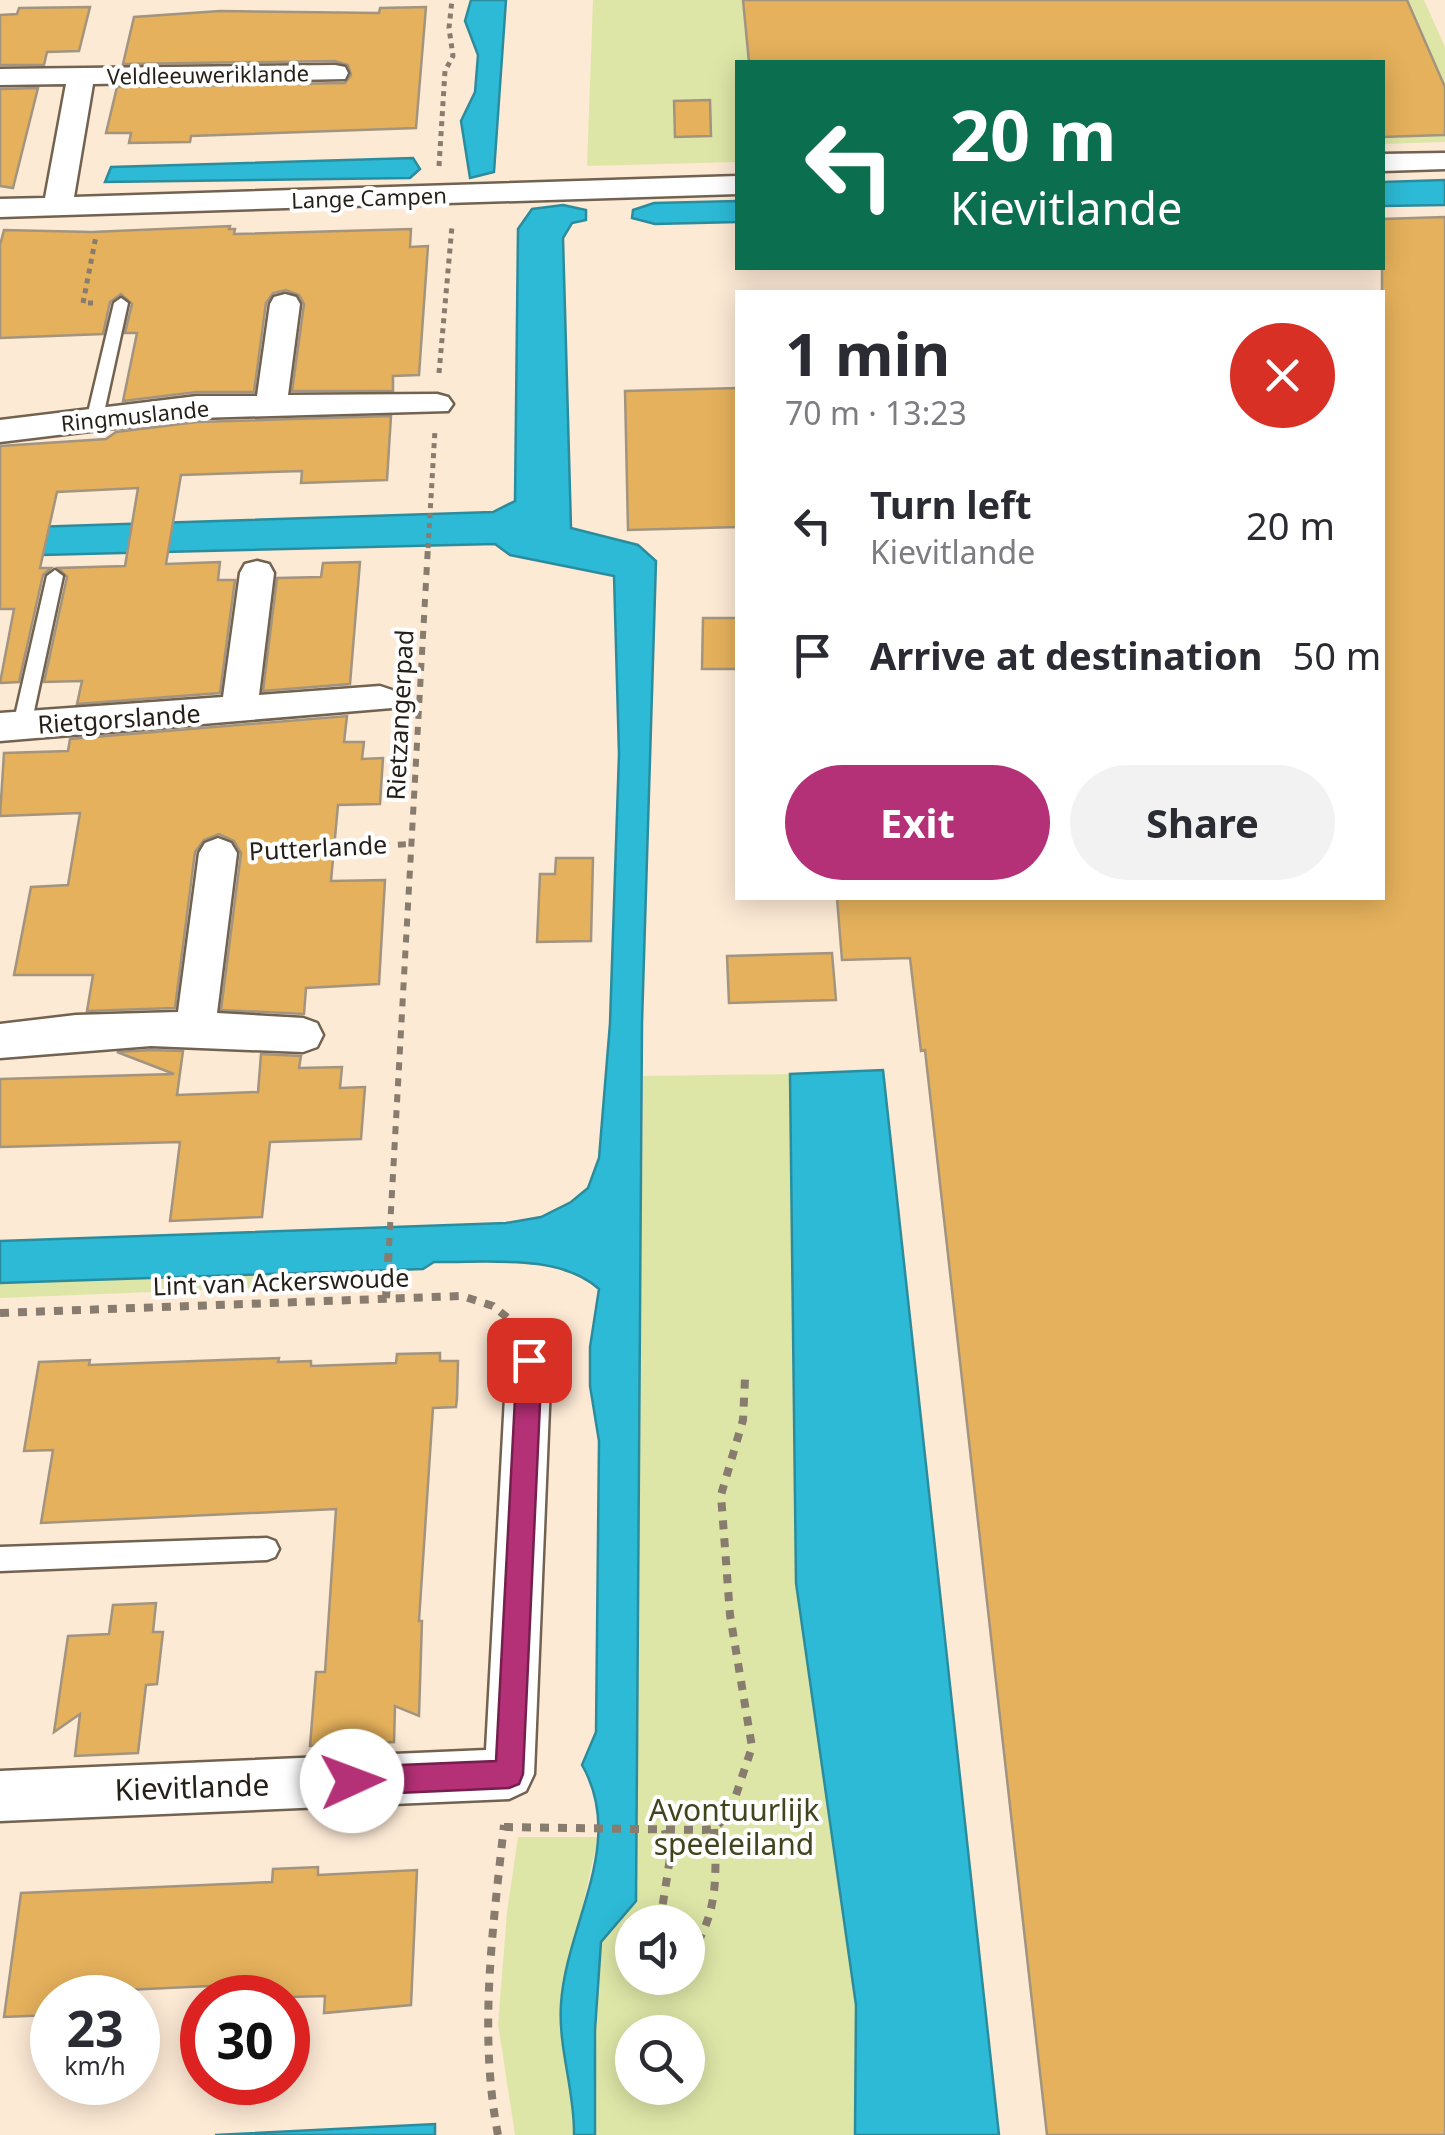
<!DOCTYPE html>
<meta charset="utf-8">
<style>
:root{--surface:#fff;--page:#f2f2f3;--text:#2b2b33;--muted:#7c7c81;--accent:#b43077}
body{margin:0;font-family:"Noto Sans",sans-serif;background:var(--page);color:var(--text);height:100vh;display:flex;flex-direction:column;font-size:38px;white-space:nowrap}
*{box-sizing:border-box;margin:0}
p{font-size:32px;color:var(--muted)}
.icon{flex:none;width:55px;height:55px;fill:none;stroke:currentColor;stroke-width:2;stroke-linecap:round;stroke-linejoin:round}
.map{position:relative;flex:1;overflow:hidden}
.sheet{position:absolute;left:735px;top:290px;width:650px;height:610px;display:flex;flex-direction:column;background:var(--surface);border-radius:0px;box-shadow:0 5px 25px #0003}
.sheet>*{flex:none}
.top-card{position:absolute;left:735px;top:60px;width:650px;height:210px;border-radius:0px;box-shadow:0 5px 25px #0003;background:#0b6e4f;color:#fff;overflow:hidden}
.fabs{position:absolute;left:615px;top:1905px;display:grid;gap:20px}
.fabs a{display:grid;place-items:center;width:90px;height:90px;border-radius:50%;background:var(--surface);box-shadow:0 5px 25px #0003;font-size:50px}
.speed{position:absolute;left:30px;top:1975px;display:flex;gap:20px;font-size:50px;font-weight:700;text-align:center}
.speed>*{display:grid;place-content:center;width:130px;height:130px;border-radius:50%;background:var(--surface);box-shadow:0 5px 25px #0003;line-height:1}
.speed small{font-size:25px;font-weight:400}
.speed .limit{border:15px solid #d22;background:#fff;color:#111}
.pin{position:absolute;display:grid;place-items:center;width:85px;height:85px;color:#fff;margin:-42px;border-radius:20px;box-shadow:0 5px 15px #0006}
.me{position:absolute;width:110px;margin:-55px;rotate:88deg;stroke-linejoin:round;filter:drop-shadow(0 0 8px #0008)}
.turn{display:flex;align-items:center;gap:35px;height:210px;padding:0 50px;font-size:45px}
.turn .icon{width:130px;height:130px;stroke-width:2.5}
.turn b{display:block;font-size:70px;line-height:85px}
.round{display:grid;place-items:center;flex:none;width:105px;height:105px;border-radius:52px;background:var(--page)}
.summary{display:flex;align-items:center;justify-content:space-between;height:170px;padding:0 50px}
h1{font-size:60px;font-weight:700;line-height:75px}
.primary-button{display:flex;gap:20px;margin-top:auto;padding:20px 50px}
.primary-button a{flex:1;height:115px;border-radius:60px;background:var(--accent);color:#fff;font-size:40px;font-weight:700;line-height:115px;text-align:center}
.primary-button a+a{background:var(--page);color:var(--text)}
ul{padding:0;list-style:none}
li{display:flex;align-items:center;gap:30px;height:130px;padding:0 50px}
li div{flex:1}
li b{display:block;font-size:38px}
li em{font-style:normal}
.map>svg:first-child{display:block}
.green{fill:#dee6a7;fill-rule:evenodd}
.water{fill:#2dbad6;stroke:#2b8c9d;stroke-width:2.5}
.building{fill:#e5b15c;stroke:#a2947f;stroke-width:2.5}
.lines{fill:none;stroke-linecap:round;stroke-linejoin:round}
.lane-casing{stroke:#726250;stroke-width:5}
.street-casing{stroke:#726250;stroke-width:5}
.path-far2{stroke:#887c6e;stroke-width:5;stroke-dasharray:5 5;stroke-linecap:butt}
.path-far1{stroke:#887c6e;stroke-width:6;stroke-dasharray:8 8;stroke-linecap:butt}
.path{stroke:#887c6e;stroke-width:8;stroke-dasharray:9 9;stroke-linecap:butt}
.lane{fill:#fff;fill-rule:evenodd}
.street{fill:#fff;fill-rule:evenodd}
.route{fill:#b43077;stroke:#751f4d;stroke-width:2.5}
.labels{text-anchor:middle;stroke-width:8;stroke-linejoin:round;paint-order:stroke}
.far-street-label{font-size:22px;fill:#261f18;stroke:#fff}
.street-label{font-size:25px;fill:#261f18;stroke:#fff}
.near-street-label{font-size:30px;fill:#261f18;stroke:#fff}
.near-park-label{font-size:30px;fill:#41451d;stroke:#fff}
</style>
<div class="map">
<svg width="1445" height="2135" viewBox="0 0 1445 2135">
<rect width="100%" height="100%" fill="#fdead5"/>
<path class="green" d="M593 0H1424L1445 47V142L1383 144 1382 62H738L737 162 587 166Z
M790 1074 796 1583 856 2005 855 2135H595V2030L601 1942 636 1900 643 1076ZM632 1922H688V1978H632ZM632 2032H688V2088H632Z
M368 1271 358 1284 0 1298V1283Z
M518 1837H598L561 2004 574 2135H515L498 2024 507 1912Z"/>
<path class="water" d="M471 0H506L494 172 470 178 461 121 475 92 478 55 465 21Z
M413 158 420 169 410 178 105 182 111 167Z
M1445 180V205L1383 206V182Z
M737 201V222L655 224 632 218 633 210 654 203Z
M563 205 586 210V220L572 223 563 238 571 528 638 545 656 561 642 1023 636 1901 601 1942 595 2030V2135H574C575 2092 558 2048 561 2004 566 1924 627 1843 582 1765L596 1732 599 1441 590 1386V1347L599 1289C559 1253 486 1263 434 1262L423 1269 0 1283V1241L506 1223 541 1217 571 1202 588 1188 599 1158 610 1023 619 754 614 576 510 555 495 544 0 556V528L493 512 515 501 518 229 532 209Z
M883 1070 999 2135H855L856 2005 796 1583 790 1074Z
M435 2124V2135H215Z"/>
<path class="building" d="M743 0H1407L1445 87V135L1382 137V62H749Z
M90 7 79 51 47 52 44 65H0V15L17 14 19 8Z
M426 7 416 128 191 136 190 142 129 143 131 133H106L117 87 345 83 351 75 348 65 335 61 123 64 134 17 220 11 379 13 380 8Z
M38 88 13 188 0 186V89Z
M710 100 711 136 675 137 674 101Z
M1445 217V2135H1047L925 1050 921 1051 910 958 842 960 837 898H1382V219Z
M230 226 229 229H235L234 234 411 229 410 247 428 246 419 375 393 376V391H292L304 304 299 295 286 290 273 293 266 303 254 392H197L123 401 137 333H125L132 304 121 294 110 302 103 334 0 338V245L4 230 92 232Z
M738 388V527L628 530 625 391Z
M391 416 387 480 301 483 302 471 181 475 166 564 220 562 218 580H235L220 693 77 704 82 681 44 682 67 577 58 568 125 566 138 488 57 492 40 568H51L43 575 19 682 0 683 14 609H0V446L106 439 116 432 197 422Z
M360 562 350 684 263 691 277 578 321 577 323 563Z
M703 618H738V669H702Z
M347 716 344 742H364L362 759 383 758 380 804 338 805 331 881 385 880 379 984 306 988 304 1014 221 1010 241 853 234 841 219 834 204 840 195 852 175 1008 87 1011 93 975H14L31 887 68 885 80 813 0 816 4 753 68 751 70 739Z
M556 858H593L591 941 537 942 540 874H555Z
M832 953 836 1000 729 1003 727 956Z
M151 1050 183 1051 177 1095 258 1092 261 1054 301 1056 299 1068 342 1067 340 1088 365 1087 361 1139 270 1142 262 1217 170 1221 180 1142 0 1147V1079L174 1074 117 1052Z
M440 1353V1361H458L457 1398 456 1407 433 1408 419 1621H422L419 1716 395 1706 394 1742 310 1746 316 1672H325L336 1509 41 1523 53 1450 24 1451 39 1362 90 1360 89 1365 279 1358 278 1362 311 1361V1366L396 1363 397 1354Z
M156 1603 153 1632H163L157 1684 146 1685 138 1753 75 1756 80 1714 54 1732 68 1636 109 1634 113 1605Z
M318 1867V1875L417 1870 411 2005 324 2013 325 1996 251 1998 252 1984 105 1991 104 1998H52V2015L4 2017 21 1893 272 1882 273 1869Z"/>
<g class="lines">
<defs>
<path id="lane" d="M121 298 128 303 103 417 95 422 87 417 114 303Z
M55 570 63 576 31 725 22 732 13 725 47 576Z
M267 1538 275 1541 279 1549 275 1557 267 1560 0 1571V1547Z"/>
<path id="street" d="M335 65 345 67 348 73 345 79 93 84 74 197 738 176V194L0 217V199L45 198 66 84 0 85V69Z
M1445 153V169L1382 171V154Z
M285 294 296 297 300 304 288 395 437 394 448 397 453 404 448 411 197 418 0 442V420L197 396H257L270 304 274 297Z
M257 561 269 564 274 573 259 695 380 686 392 690 398 699 392 708 0 741V713L223 697 240 573 245 564Z
M218 838 231 843 237 853 217 1013 303 1018 317 1023 323 1035 317 1047 303 1052 151 1046 0 1058V1024L76 1015 178 1012 199 853 205 843Z
M529 1339 544 1345 551 1360 534 1774 526 1791 509 1799 0 1821V1771L486 1750 507 1360 514 1345Z"/>
</defs>
<use href="#lane" class="lane-casing"/>
<use href="#street" class="street-casing"/>
<path class="path-far2" d="M439 166 445 71 453 56 449 28 452 0
M93 303H83L96 236
M439 373 452 226
M428 548 435 430"/>
<path class="path-far1" d="M254 851 413 844
M389 1246 428 546"/>
<path class="path" d="M386 1298 389 1244
M0 1313 462 1296 493 1306 514 1323
M504 1827 703 1830 714 1829 730 1813 752 1747 730 1615 721 1495 743 1420 745 1379
M660 1922 670 1858 665 1830
M688 1957C718 1916 717 1878 714 1829
M498 2135C478 2032 493 1928 504 1825"/>
<use href="#lane" class="lane"/>
<use href="#street" class="street"/>
</g>
<path class="route" d="M529 1348 538 1352 542 1360 523 1774 519 1784 509 1788 352 1795 343 1791 338 1781 343 1771 352 1767 496 1761 517 1360 520 1352Z"/>
<g class="labels">
<g class="far-street-label">
<text transform="translate(208 75) rotate(-1)" y="8">Veldleeuweriklande</text>
<text transform="translate(369 198) rotate(-2)" y="8">Lange Campen</text>
<text transform="translate(135 416) rotate(-6)" y="8">Ringmuslande</text>
</g>
<g class="street-label">
<text transform="translate(400 715) rotate(-87)" y="9">Rietzangerpad</text>
<text transform="translate(119 719) rotate(-4)" y="9">Rietgorslande</text>
<text transform="translate(318 848) rotate(-3)" y="9">Putterlande</text>
<text transform="translate(281 1282) rotate(-2)" y="9">Lint van Ackerswoude</text>
</g>
<g class="near-street-label">
<text transform="translate(192 1788) rotate(-2)" y="10">Kievitlande</text>
</g>
<g class="near-park-label">
<text x="734" y="1821">Avontuurlijk<tspan x="734" dy="34">speeleiland</tspan></text>
</g>
</g>
</svg>
<div class="fabs">
<a><svg class="icon" aria-label="sound" viewBox="0 0 24 24"><path d="M4 9h4l5-4v14l-5-4H4zM17 9q2 3 0 6"/></svg></a>
<a><svg class="icon" aria-label="search" viewBox="0 0 24 24"><circle cx="10" cy="10" r="6"/><path d="M15 15l6 6"/></svg></a>
</div>
<div class="speed"><div>23<small>km/h</small></div><div class="limit">30</div></div>
<div class="pin" style="left:529px;top:1360px;background:#d93025"><svg class="icon" aria-label="arrive" viewBox="0 0 24 24"><path d="M6 21V4h12l-3 4 3 4H6"/></svg></div>
<svg class="me" style="left:352px;top:1781px" viewBox="-20 -20 40 40"><circle r="19" fill="#fff"/><path d="M0-13L10 11 0 6-10 11z" fill="#b43077"/></svg>
<div class="top-card">
<div class="turn"><svg class="icon" aria-label="left" viewBox="0 0 24 24"><path d="M17 20v-9H6M10 6l-5 5 5 5"/></svg><div><b>20 m</b>Kievitlande</div></div>
</div>
<section class="sheet">
<div class="summary"><div><h1>1 min</h1><p>70 m · 13:23</p></div><a class="round" style="background:#d93025;color:#fff"><svg class="icon" aria-label="close" viewBox="0 0 24 24"><path d="M6 6l12 12M18 6L6 18"/></svg></a></div>
<ul>
<li><svg class="icon" aria-label="left" viewBox="0 0 24 24"><path d="M17 20v-9H6M10 6l-5 5 5 5"/></svg><div><b>Turn left</b><p>Kievitlande</p></div><em>20 m</em></li>
<li><svg class="icon" aria-label="arrive" viewBox="0 0 24 24"><path d="M6 21V4h12l-3 4 3 4H6"/></svg><div><b>Arrive at destination</b></div><em>50 m</em></li>
</ul>
<div class="primary-button"><a>Exit</a><a>Share</a></div>
</section>
</div>
